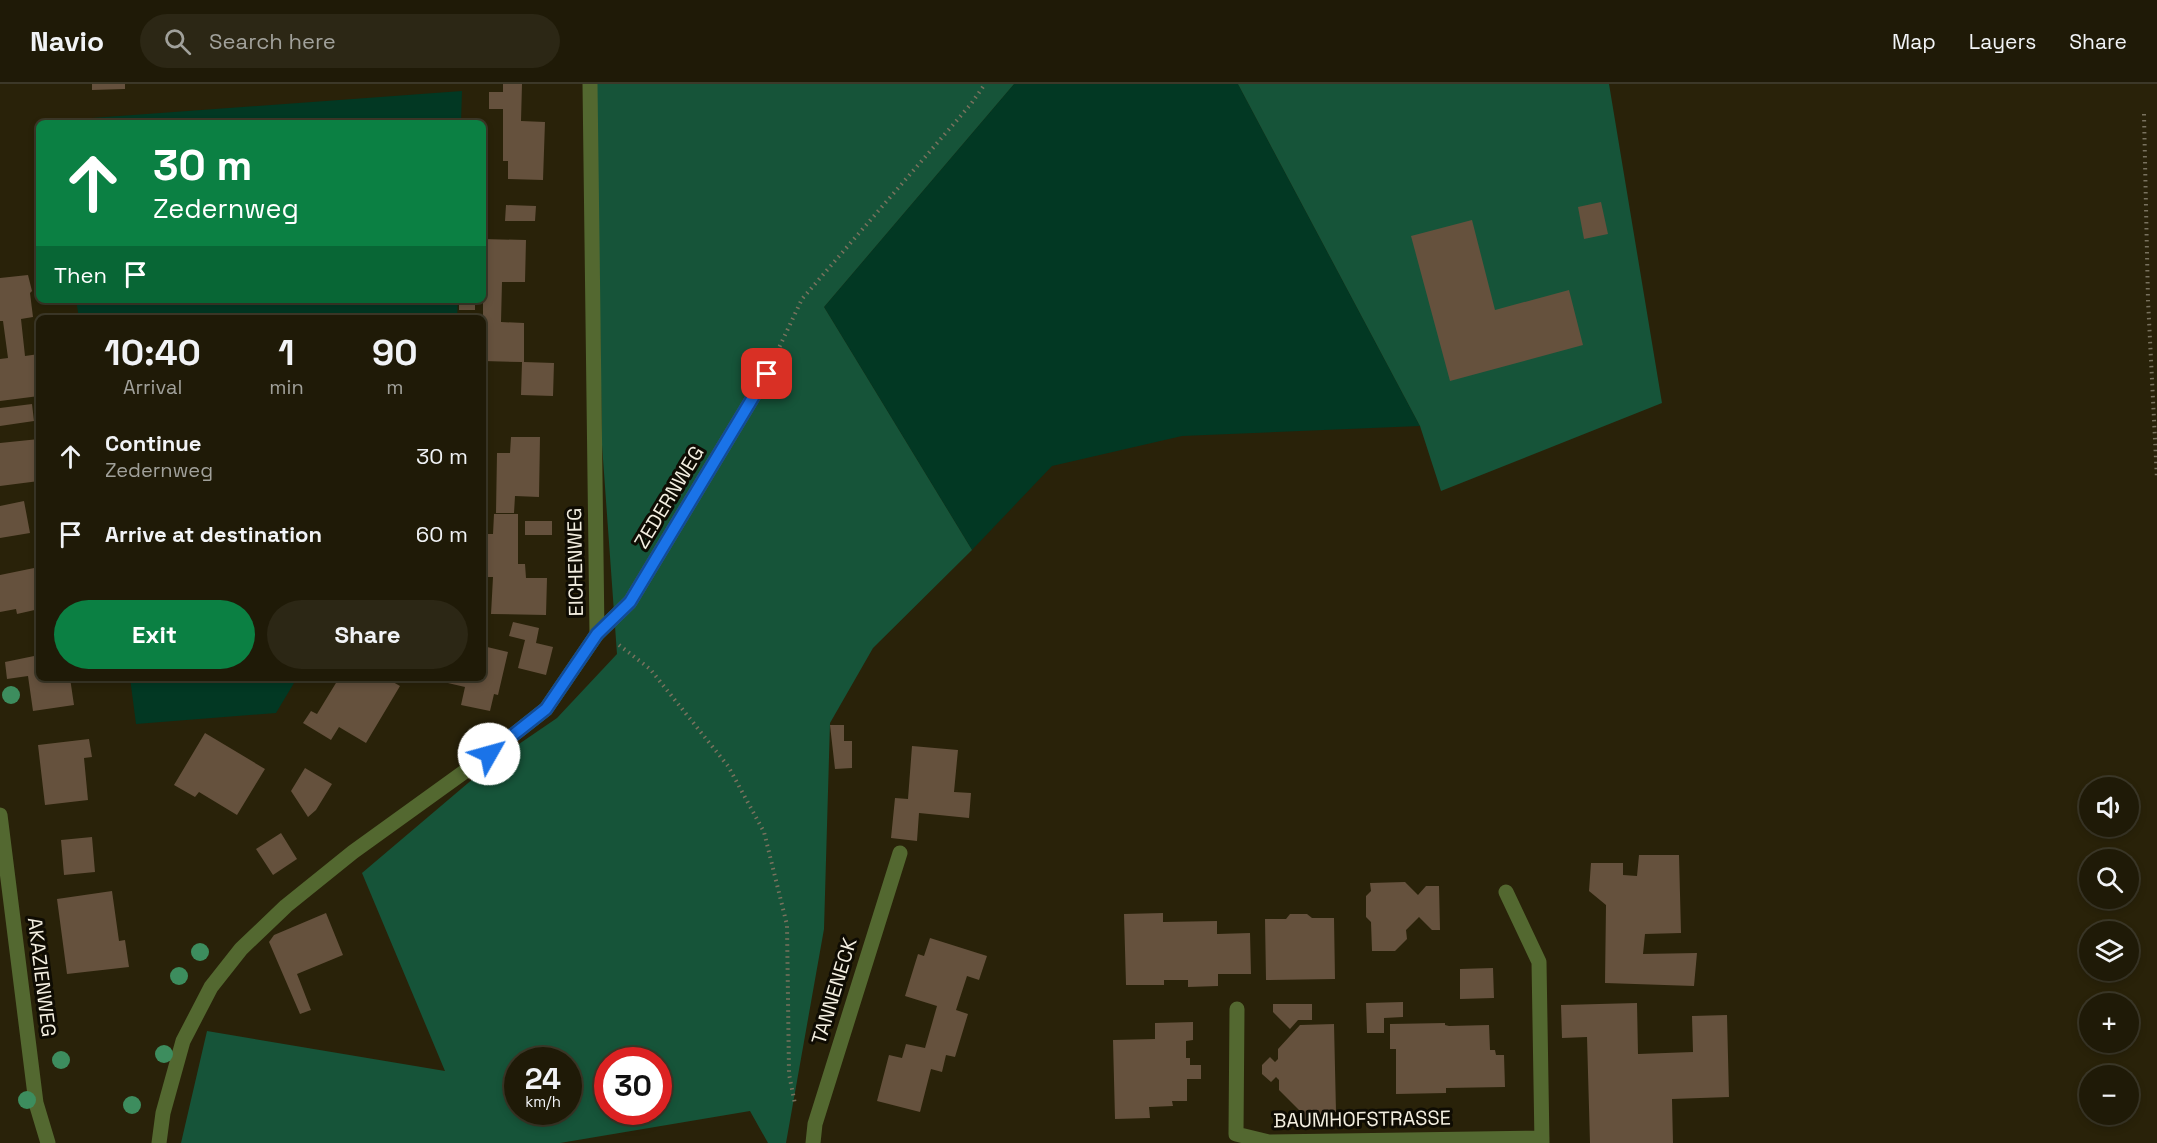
<!DOCTYPE html>
<meta charset="utf-8">
<style>
:root{--surface:#1f1a07;--page:#2c2715;--text:#f1f3f6;--muted:#a1a19b;--line:#3c3828;--accent:#0b8043}
body{margin:0;font-family:"Space Grotesk",sans-serif;background:var(--page);color:var(--text);height:100vh;display:flex;flex-direction:column;font-size:22px;white-space:nowrap}
*{box-sizing:border-box;margin:0}
p{font-size:20px;color:var(--muted)}
.icon{flex:none;width:33px;height:33px;fill:none;stroke:currentColor;stroke-width:2;stroke-linecap:round;stroke-linejoin:round}
.map{position:relative;flex:1;overflow:hidden}
.sheet{position:absolute;left:36px;top:231px;width:450px;height:366px;display:flex;flex-direction:column;background:var(--surface);border-radius:9px;box-shadow:0 3px 9px #0003,0 0 0 2px var(--line)}
.sheet>*{flex:none}
.guide{position:absolute;left:36px;top:36px;width:450px;height:183px;border-radius:9px;box-shadow:0 3px 9px #0003,0 0 0 2px var(--line);background:#0b8043;color:#fff;overflow:hidden}
.buttons{position:absolute;left:2079px;top:693px;display:grid;gap:12px}
.buttons a{display:grid;place-items:center;width:60px;height:60px;border-radius:50%;background:var(--surface);box-shadow:0 3px 9px #0003,0 0 0 2px var(--line);font-size:30px}
.speed{position:absolute;left:504px;top:963px;display:flex;gap:12px;font-size:30px;font-weight:700;text-align:center}
.speed>*{display:grid;place-content:center;width:78px;height:78px;border-radius:50%;background:var(--surface);box-shadow:0 3px 9px #0003,0 0 0 2px var(--line);line-height:1}
.speed small{font-size:15px;font-weight:400}
.speed .limit{border:9px solid #d22;background:#fff;color:#111}
.pin{position:absolute;display:grid;place-items:center;width:51px;height:51px;color:#fff;margin:-26px;border-radius:12px;box-shadow:0 3px 9px #0006}
.me{position:absolute;width:66px;margin:-33px;rotate:52deg;stroke-linejoin:round;filter:drop-shadow(0 0 4px #0008)}
.turn{display:flex;align-items:center;gap:21px;height:126px;padding:0 18px;font-size:27px}
.turn .icon{width:78px;height:78px;stroke-width:2.5}
.turn b{display:block;font-size:42px;line-height:51px}
.then{display:flex;align-items:center;height:57px;padding:0 18px;background:#0003;gap:12px;font-size:22px}
.eta{display:flex;justify-content:space-evenly;align-items:center;height:102px;text-align:center}
.eta b{font-size:36px;font-weight:700;line-height:42px}
.primary-button{display:flex;gap:12px;margin-top:auto;padding:12px 18px}
.primary-button a{flex:1;height:69px;border-radius:36px;background:var(--accent);color:#fff;font-size:24px;font-weight:700;line-height:69px;text-align:center}
.primary-button a+a{background:var(--page);color:var(--text)}
ul{padding:0;list-style:none}
li{display:flex;align-items:center;gap:18px;height:78px;padding:0 18px}
li div{flex:1}
li b{display:block;font-size:22px}
li em{font-style:normal}
header{display:flex;align-items:center;gap:36px;box-sizing:border-box;height:84px;padding:0 30px;background:var(--surface);border-bottom:2px solid var(--line)}
header strong{font-size:28px}
nav{display:flex;gap:33px;margin-inline-start:auto;font-size:21px}
.search{width:420px;height:54px;background:var(--page);display:flex;align-items:center;gap:15px;box-sizing:border-box;padding:0 21px;border-radius:33px;color:var(--muted);font-size:22px}
.map>svg:first-child{display:block}
.green{fill:#023823}
.forest{fill:#165439;fill-rule:evenodd}
.building{fill:#65513d}
.lines{fill:none;stroke-linecap:round;stroke-linejoin:round}
.path{stroke:#79725e;stroke-width:4;stroke-dasharray:1.5 4.5;stroke-linecap:butt}
.service{stroke:#536830;stroke-width:15}
.minor{stroke:#536830;stroke-width:15}
.tree{fill:#3d8d5e}
.route-casing{stroke:#114b97;stroke-width:15}
.route{stroke:#1a73e8;stroke-width:10}
.labels{text-anchor:middle;stroke-width:6;stroke-linejoin:round;paint-order:stroke}
.street-label{font-size:20px;fill:#f4efe1;stroke:#0f0c03}
</style>
<header>
<strong>Navio</strong>
<div class="search"><svg class="icon" aria-label="search" viewBox="0 0 24 24"><circle cx="10" cy="10" r="6"/><path d="M15 15l6 6"/></svg>Search here</div>
<nav><a>Map</a><a>Layers</a><a>Share</a></nav>
</header>
<div class="map">
<svg width="2157" height="1059" viewBox="0 0 2157 1059">
<rect width="100%" height="100%" fill="#292209"/>
<path class="green" d="M1014 0H1238L1420 342 1182 352 1052 382 972 466 824 223Z
M462 7 461 39H51V37Z
M76 216H458L457 234H79Z
M130 594H297L276 629 136 640Z"/>
<path class="forest" d="M596 0H1014L824 223 972 466 873 564 830 639 824 845 786 1059H768L750 1027 560 1059H181L207 947 445 987 362 789 494 677 557 634 617 570 602 361ZM518 976H568V1028H518ZM608 976H658V1028H608Z
M1238 0H1609L1662 319 1441 407 1420 342Z"/>
<path class="building" d="M92 0H125V5L92 6Z
M503 0H522L521 37 545 38 543 96 508 95V77H503V25H489V8H503Z
M1601 118 1608 150 1584 155 1578 123Z
M506 121 536 122 535 137H505Z
M1472 136 1495 226 1569 206 1583 261 1450 297 1411 152Z
M483 155 526 156 525 198H502L501 238 524 239V278L554 279 553 312 521 311 522 278 483 277Z
M28 191 32 207 30 209 33 233 21 235 25 272 39 270V312L0 317V275L8 274 3 237H0V194Z
M475 216V226H459V217Z
M32 320 34 337 0 342V324Z
M511 353H540L539 413 515 412 514 429H496L497 369H510Z
M39 355V397L0 402V359Z
M24 417 30 449 0 454V422Z
M494 430H518V480H525L526 494H547L546 531 491 530 493 493H483V450H493Z
M525 437H552V451H525Z
M39 483V525L17 530 16 525 0 528V491Z
M513 538 539 544 536 559 553 563 546 591 518 584 525 556 509 552Z
M483 562 508 568 498 611 494 610 490 627 461 621 465 603 435 596 434 594H483Z
M39 571V594H70L74 621 33 627 28 592 7 595 5 578Z
M339 594H386L400 602 366 659 339 643 331 656 303 639 311 627 317 630Z
M830 641H844V657H852V684L835 685Z
M205 649 265 685 237 731 199 708 195 713 174 701Z
M89 655 92 673 84 674 88 716 45 721 38 661Z
M912 662 958 666 954 708 971 709 969 734 919 729 917 757 891 754 895 714 908 715Z
M305 684 332 700 316 726 308 733 291 707Z
M281 749 297 775 273 791 256 765Z
M92 753 95 788 64 791 61 756Z
M1639 771H1679L1681 849 1645 850 1643 870 1697 869 1694 902 1605 899 1606 821 1589 807 1591 779H1623V791L1637 792Z
M1405 798 1418 811 1426 802H1439L1440 846H1432L1419 833 1406 846 1407 855 1395 867H1372L1371 838 1366 833V812L1371 807 1370 799Z
M112 807 119 857 125 856 129 883 67 890 57 815Z
M326 829 343 871 297 890 311 926 300 930 269 858 274 851Z
M1163 829V838L1217 837V850L1250 849 1251 890H1218V902L1188 903V896H1164V901H1126L1124 830Z
M1290 830H1307L1312 834H1334L1335 895 1266 896 1265 835H1286Z
M930 854 987 872 979 896 967 892 956 926 968 930 955 973 946 971 942 988 931 985 920 1028 877 1017 889 971 902 974 906 960 925 964 937 922 905 912 918 870 924 872Z
M1493 884 1494 914 1460 915V885Z
M1403 918V933L1384 934V949H1367L1366 919Z
M1637 919 1638 970 1693 968 1692 932 1727 931 1729 1013 1672 1015 1673 1059H1590L1587 953 1562 954 1561 921Z
M1273 920H1312V936H1298L1290 945 1273 928Z
M1193 938V956L1186 957V974H1190V981H1201V995H1187V1017H1172L1173 1022 1149 1023 1150 1034 1115 1035 1113 956 1155 955V939Z
M1445 939V941L1449 942 1489 941 1490 966H1495L1496 971H1504L1505 1003 1446 1004V1009L1396 1010V965H1390V940Z
M1334 940 1336 1028H1328V1035L1302 1036V1029L1279 1006V996L1276 993 1271 998 1262 990V981L1270 973 1275 978 1278 975V965L1300 941Z"/>
<g class="lines">
<path class="path" d="M2144 30 2148 216 2157 395
M777 268 802 215 971 20 985 0
M619 561 650 585 728 682 764 748 787 841 789 990 795 1020"/>
<path class="service" d="M597 550 630 518 767 290"/>
<path class="minor" d="M0 731 36 1019 48 1059
M1506 808 1539 878 1542 1059
M1237 925 1236 1050 1269 1058 1542 1054
M159 1059 163 1029 183 957 211 903 241 865 286 822 353 768 489 670 546 625 597 550 590 0
M813 1059 815 1040 900 769"/>
</g>
<g class="tree">
<circle cx="11" cy="611" r="9"/>
<circle cx="200" cy="868" r="9"/>
<circle cx="179" cy="892" r="9"/>
<circle cx="46" cy="928" r="9"/>
<circle cx="164" cy="970" r="9"/>
<circle cx="61" cy="976" r="9"/>
<circle cx="27" cy="1016" r="9"/>
<circle cx="132" cy="1021" r="9"/>
</g>
<g class="lines">
<defs>
<path id="route" d="M489 670 546 625 597 550 630 518 767 290"/>
</defs>
<use href="#route" class="route-casing"/>
<use href="#route" class="route"/>
</g>
<g class="labels">
<g class="street-label">
<text transform="translate(669 413) rotate(-59)" y="7">ZEDERNWEG</text>
<text transform="translate(575 478) rotate(-91)" y="7">EICHENWEG</text>
<text transform="translate(42 893) rotate(83)" y="7">AKAZIENWEG</text>
<text transform="translate(834 907) rotate(-73)" y="7">TANNENECK</text>
<text transform="translate(1362 1035) rotate(-1)" y="7">BAUMHOFSTRASSE</text>
</g>
</g>
</svg>
<div class="buttons">
<a><svg class="icon" aria-label="sound" viewBox="0 0 24 24"><path d="M4 9h4l5-4v14l-5-4H4zM17 9q2 3 0 6"/></svg></a>
<a><svg class="icon" aria-label="search" viewBox="0 0 24 24"><circle cx="10" cy="10" r="6"/><path d="M15 15l6 6"/></svg></a>
<a><svg class="icon" aria-label="layers" viewBox="0 0 24 24"><path d="M12 4l9 5-9 5-9-5zM3 14l9 5 9-5"/></svg></a>
<a>+</a>
<a>−</a>
</div>
<div class="speed"><div>24<small>km/h</small></div><div class="limit">30</div></div>
<div class="pin" style="left:767px;top:290px;background:#d93025"><svg class="icon" aria-label="arrive" viewBox="0 0 24 24"><path d="M6 21V4h12l-3 4 3 4H6"/></svg></div>
<svg class="me" style="left:489px;top:670px" viewBox="-20 -20 40 40"><circle r="19" fill="#fff"/><path d="M0-13L10 11 0 6-10 11z" fill="#1a73e8"/></svg>
<div class="guide">
<div class="turn"><svg class="icon" aria-label="ahead" viewBox="0 0 24 24"><path d="M12 20V5M6 11l6-6 6 6"/></svg><div><b>30 m</b>Zedernweg</div></div>
<div class="then">Then<svg class="icon" aria-label="arrive" viewBox="0 0 24 24"><path d="M6 21V4h12l-3 4 3 4H6"/></svg></div>
</div>
<section class="sheet">
<div class="eta">
<div><b>10:40</b><p>Arrival</p></div>
<div><b>1</b><p>min</p></div>
<div><b>90</b><p>m</p></div>
</div>
<ul>
<li><svg class="icon" aria-label="ahead" viewBox="0 0 24 24"><path d="M12 20V5M6 11l6-6 6 6"/></svg><div><b>Continue</b><p>Zedernweg</p></div><em>30 m</em></li>
<li><svg class="icon" aria-label="arrive" viewBox="0 0 24 24"><path d="M6 21V4h12l-3 4 3 4H6"/></svg><div><b>Arrive at destination</b></div><em>60 m</em></li>
</ul>
<div class="primary-button"><a>Exit</a><a>Share</a></div>
</section>
</div>
